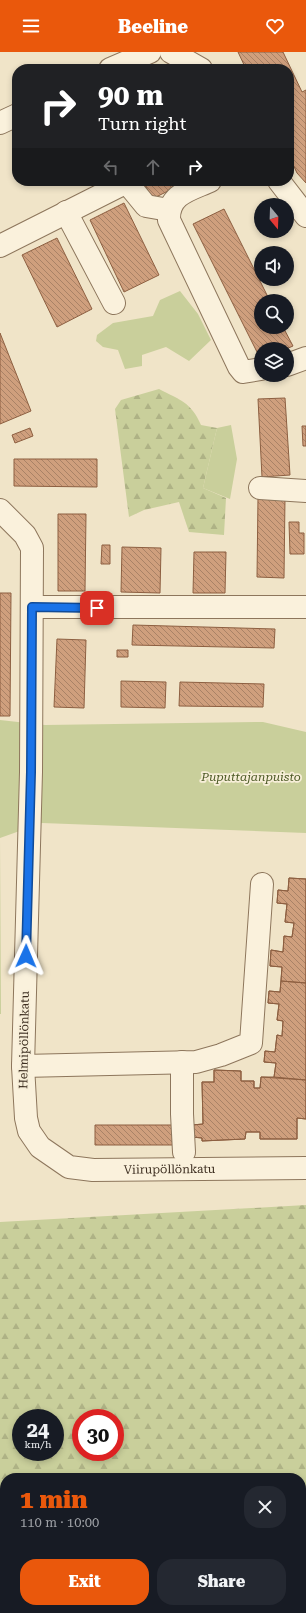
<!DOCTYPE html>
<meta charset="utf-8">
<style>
:root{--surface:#171b24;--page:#242831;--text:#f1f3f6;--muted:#9ea1a6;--accent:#ea580c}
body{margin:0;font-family:"Roboto Serif",serif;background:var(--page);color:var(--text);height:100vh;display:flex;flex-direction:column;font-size:15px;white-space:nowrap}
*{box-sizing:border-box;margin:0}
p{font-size:13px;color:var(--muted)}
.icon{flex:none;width:22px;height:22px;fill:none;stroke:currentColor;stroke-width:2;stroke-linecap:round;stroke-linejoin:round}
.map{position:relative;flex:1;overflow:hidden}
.details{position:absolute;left:0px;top:1421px;width:306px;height:140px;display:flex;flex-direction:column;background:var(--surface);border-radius:16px 16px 0 0;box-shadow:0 2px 6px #0003}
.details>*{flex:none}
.guide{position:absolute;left:12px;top:12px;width:282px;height:122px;border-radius:16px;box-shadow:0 2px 6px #0003;background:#202124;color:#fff;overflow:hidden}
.needle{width:26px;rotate:161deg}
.tools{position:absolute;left:254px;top:146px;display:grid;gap:8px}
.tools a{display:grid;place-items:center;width:40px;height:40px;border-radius:50%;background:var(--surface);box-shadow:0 2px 6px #0003;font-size:20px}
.speed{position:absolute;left:12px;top:1357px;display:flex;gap:8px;font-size:20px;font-weight:700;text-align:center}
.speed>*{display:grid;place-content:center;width:52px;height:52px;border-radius:50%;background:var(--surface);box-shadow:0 2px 6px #0003;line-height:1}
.speed small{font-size:10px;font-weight:400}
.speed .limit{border:6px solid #d22;background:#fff;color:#111}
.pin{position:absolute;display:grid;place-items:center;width:34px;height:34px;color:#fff;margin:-17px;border-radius:8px;box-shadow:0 2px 6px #0006}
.me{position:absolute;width:44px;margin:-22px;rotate:1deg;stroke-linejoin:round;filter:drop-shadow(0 0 3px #0008)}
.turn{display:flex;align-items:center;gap:14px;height:84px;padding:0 20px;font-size:18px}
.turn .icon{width:52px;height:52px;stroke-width:2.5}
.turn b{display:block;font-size:28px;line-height:34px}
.lanes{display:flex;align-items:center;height:38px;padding:0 20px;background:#0003;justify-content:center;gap:20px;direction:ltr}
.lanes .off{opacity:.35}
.round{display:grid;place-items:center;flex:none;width:42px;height:42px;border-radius:16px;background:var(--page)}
.head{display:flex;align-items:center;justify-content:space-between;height:68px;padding:0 20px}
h1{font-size:24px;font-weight:800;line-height:30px;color:var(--accent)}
.cta{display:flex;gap:8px;margin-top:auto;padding:8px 20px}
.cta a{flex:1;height:46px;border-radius:16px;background:var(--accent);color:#fff;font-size:16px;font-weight:800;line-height:46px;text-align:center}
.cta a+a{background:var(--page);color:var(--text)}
header{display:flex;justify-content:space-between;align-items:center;height:52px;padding:0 20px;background:var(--accent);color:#fff;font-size:18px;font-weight:800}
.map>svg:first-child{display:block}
.forest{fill:url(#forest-firs);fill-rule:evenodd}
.green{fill:#c9cf9b}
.building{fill:url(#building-back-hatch);stroke:#8d5f41}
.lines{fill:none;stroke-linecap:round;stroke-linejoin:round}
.minor-casing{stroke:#8d765c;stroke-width:24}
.minor{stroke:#faf1dc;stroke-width:22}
.route-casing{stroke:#114b97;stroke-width:10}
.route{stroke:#1a73e8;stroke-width:7}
.labels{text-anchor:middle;stroke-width:3.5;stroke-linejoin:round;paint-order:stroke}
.park-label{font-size:12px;font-style:italic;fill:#4d5a26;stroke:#f7eed8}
.street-label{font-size:12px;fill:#3d2e20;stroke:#f7eed8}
</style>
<header><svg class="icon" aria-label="menu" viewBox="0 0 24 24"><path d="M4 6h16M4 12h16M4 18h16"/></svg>Beeline<svg class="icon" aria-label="heart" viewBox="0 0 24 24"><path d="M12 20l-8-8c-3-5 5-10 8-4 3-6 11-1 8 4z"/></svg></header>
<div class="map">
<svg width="306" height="1561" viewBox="0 0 306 1561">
<defs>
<pattern id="forest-firs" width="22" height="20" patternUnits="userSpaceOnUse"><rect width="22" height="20" fill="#c9cf9b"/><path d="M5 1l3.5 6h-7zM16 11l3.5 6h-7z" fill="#aeb285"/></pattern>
<pattern id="building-back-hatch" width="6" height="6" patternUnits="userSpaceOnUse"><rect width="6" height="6" fill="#cf9f7d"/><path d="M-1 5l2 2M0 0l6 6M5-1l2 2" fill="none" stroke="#a98266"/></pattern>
</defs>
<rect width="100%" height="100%" fill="#f0e4c8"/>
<path class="forest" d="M159 337C180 348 191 350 201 373L217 376 203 436 226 446 224 483 189 480 179 450 144 458 129 465 115 357 121 348Z
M0 734H5L0 786 1 962H0Z
M306 1153V1561H0V1170ZM21 1366H55V1400H21ZM81 1366H115V1400H81ZM5 1426H301V1556H5Z"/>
<path class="green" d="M180 239 198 262 211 288 189 309 166 295 142 303V314L125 317 118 298 103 295 96 289 97 283 113 271 153 264 160 248Z
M231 373 237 407 230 447 203 436 217 376Z
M0 668 45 673 263 670 306 680V781L42 771 0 786Z"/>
<path class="building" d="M238 0H283L302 40 306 38V131L297 121 289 104V17H246Z
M143 129H188L152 147Z
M124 151 159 223 124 240 90 168Z
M224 157 270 249H261V275H283L293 294 286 297H261V308L193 172Z
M57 186 92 257 57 275 22 203Z
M0 281 31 359 0 372Z
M285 346 290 423 262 425 258 347Z
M302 374H306V394H303Z
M30 376 33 384 15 391 12 383Z
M14 407H97V435L14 434Z
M258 445 285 446 284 526 257 525Z
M58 462H86L85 539H58Z
M289 470H299V481H304V502H290Z
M102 493H110V512H101Z
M122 495 161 496 160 541 121 540Z
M194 500H226L225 541H193Z
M0 541H11L10 664H0Z
M133 573 275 577 274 596 132 593Z
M57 587 86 588 84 656 54 655Z
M117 598H128V605H117Z
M121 629 166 630 165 656 121 655Z
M180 630 264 632 263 655 179 654Z
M289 826 306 827V1067L297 1066V1087H260V1080H246L245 1087 202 1089V1086L192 1085V1073L203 1072 202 1030H214V1018L241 1019V1029H254V1036H260L261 1025H274L276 1011 264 1010 265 999 275 1000 277 983 282 984 283 969 277 968 279 952 268 951 269 939 280 940 282 915 270 914 271 898 283 900 284 884 292 885 294 871 285 870 287 852 277 851 278 838 288 839Z
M289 826 306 827V931L281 929 282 915 270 914 271 898 283 900 284 884 292 885 294 871 285 870 287 852 277 851 278 838 288 839Z
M281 929 306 931V1028L274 1025 276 1011 264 1010 265 999 275 1000 277 983 282 984 283 969 277 968 279 952 268 951 269 939 280 940Z
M214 1018 241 1019V1029H254V1036H260L261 1025 306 1028V1067L297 1066V1087H260V1080H246L245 1087 202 1089V1086L192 1085V1073L203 1072 202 1030H214Z
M95 1073H175L176 1093H95Z"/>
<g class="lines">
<defs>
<g id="minor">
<path d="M171 0 201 17"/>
<path d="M110 17 150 0"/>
<path d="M0 71 17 63"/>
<path d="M210 129C190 138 168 142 169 168L239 315 243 320 261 317"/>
<path d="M279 129 306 164"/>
<path d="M66 160 114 251"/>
<path d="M0 194 123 132H128L146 154 169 158"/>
<path d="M287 313 306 306"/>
<path d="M260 436 306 439"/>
<path id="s1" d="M0 458 25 483 32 496 31 720 23 1014 26 1066 29 1079 40 1095 69 1115 93 1118 306 1116"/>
<path d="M32 555H306"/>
<path d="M182 1010V1062L184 1100"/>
<path d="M23 1014 196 1010 221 1003 251 991 262 832"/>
</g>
</defs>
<use href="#minor" class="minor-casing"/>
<use href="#minor" class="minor"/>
</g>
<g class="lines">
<defs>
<path id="route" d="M26 904 31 720 32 555 97 556"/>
</defs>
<use href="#route" class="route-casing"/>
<use href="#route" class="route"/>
</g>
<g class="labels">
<g class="park-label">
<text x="251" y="729">Puputtajanpuisto</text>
</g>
<g class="street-label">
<text transform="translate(24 988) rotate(-89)" y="4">Helmipöllönkatu</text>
<text dy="4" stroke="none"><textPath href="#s1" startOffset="789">Viirupöllönkatu</textPath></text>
</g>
</g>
</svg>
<div class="tools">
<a><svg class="needle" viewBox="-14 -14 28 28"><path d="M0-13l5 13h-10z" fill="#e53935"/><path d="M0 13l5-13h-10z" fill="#9ea1a6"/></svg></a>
<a><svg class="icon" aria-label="sound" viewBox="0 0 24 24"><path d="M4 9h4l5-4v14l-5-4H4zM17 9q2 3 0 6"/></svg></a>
<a><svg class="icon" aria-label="search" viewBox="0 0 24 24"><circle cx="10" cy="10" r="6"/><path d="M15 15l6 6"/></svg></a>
<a><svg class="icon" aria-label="layers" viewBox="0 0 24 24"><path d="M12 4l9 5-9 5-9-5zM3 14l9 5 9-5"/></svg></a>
</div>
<div class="speed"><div>24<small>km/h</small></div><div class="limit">30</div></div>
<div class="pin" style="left:97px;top:556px;background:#d93025"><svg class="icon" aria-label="arrive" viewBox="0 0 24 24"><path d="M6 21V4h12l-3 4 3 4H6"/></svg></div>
<svg class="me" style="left:26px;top:904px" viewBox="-20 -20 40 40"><path d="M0-17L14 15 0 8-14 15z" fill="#1a73e8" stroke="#fff" stroke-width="4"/></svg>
<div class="guide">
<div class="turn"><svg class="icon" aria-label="right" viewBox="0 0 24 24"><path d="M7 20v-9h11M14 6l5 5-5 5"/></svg><div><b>90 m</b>Turn right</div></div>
<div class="lanes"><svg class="icon off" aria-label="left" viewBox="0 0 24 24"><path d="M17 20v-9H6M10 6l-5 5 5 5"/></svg><svg class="icon off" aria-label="ahead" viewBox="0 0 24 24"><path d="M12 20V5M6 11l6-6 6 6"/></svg><svg class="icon" aria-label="right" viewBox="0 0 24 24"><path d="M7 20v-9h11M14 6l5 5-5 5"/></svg></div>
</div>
<section class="details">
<div class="head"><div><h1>1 min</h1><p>110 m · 10:00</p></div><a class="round"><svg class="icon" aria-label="close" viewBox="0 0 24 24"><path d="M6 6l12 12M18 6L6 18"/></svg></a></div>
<div class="cta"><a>Exit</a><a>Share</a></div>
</section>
</div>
